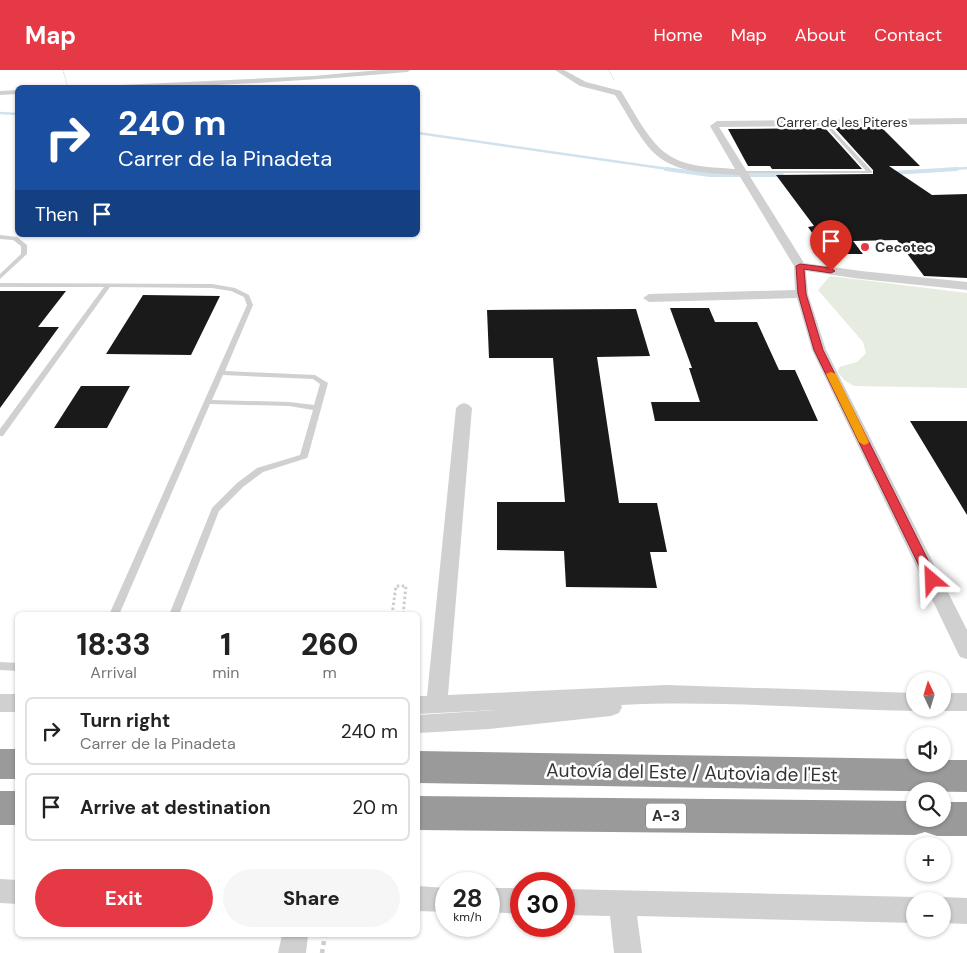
<!DOCTYPE html>
<meta charset="utf-8">
<style>
:root{--surface:#fff;--page:#f6f6f6;--text:#222;--muted:#767676;--line:#e0e0e0;--accent:#e63946}
body{margin:0;font-family:"DM Sans",sans-serif;background:var(--page);color:var(--text);height:100vh;display:flex;flex-direction:column;font-size:19px;white-space:nowrap}
*{box-sizing:border-box;margin:0}
p{font-size:16px;color:var(--muted)}
.icon{flex:none;width:28px;height:28px;fill:none;stroke:currentColor;stroke-width:2;stroke-linecap:round;stroke-linejoin:round}
.map{position:relative;flex:1;overflow:hidden}
.panel{position:absolute;left:15px;top:542px;width:405px;height:325px;display:flex;flex-direction:column;background:var(--surface);border-radius:8px;box-shadow:0 1px 4px #0004}
.panel>*{flex:none}
.top-card{position:absolute;left:15px;top:15px;width:405px;height:152px;border-radius:8px;box-shadow:0 1px 4px #0004;background:#1a4fa0;color:#fff;overflow:hidden}
.needle{width:32px;rotate:356deg}
.buttons{position:absolute;left:906px;top:602px;display:grid;gap:10px}
.buttons a{display:grid;place-items:center;width:45px;height:45px;border-radius:50%;background:var(--surface);box-shadow:0 1px 4px #0004;font-size:25px}
.speed{position:absolute;left:435px;top:802px;display:flex;gap:10px;font-size:25px;font-weight:700;text-align:center}
.speed>*{display:grid;place-content:center;width:65px;height:65px;border-radius:50%;background:var(--surface);box-shadow:0 1px 4px #0004;line-height:1}
.speed small{font-size:12px;font-weight:400}
.speed .limit{border:8px solid #d22;background:#fff;color:#111}
.pin{position:absolute;display:grid;place-items:center;width:42px;height:42px;color:#fff;margin:-51px -21px;border-radius:50% 50% 50% 0;rotate:-45deg;box-shadow:0 0 5px #0007}
.pin .icon{rotate:45deg}
.me{position:absolute;width:55px;margin:-28px;rotate:334deg;stroke-linejoin:round;filter:drop-shadow(0 0 4px #0008)}
.turn{display:flex;align-items:center;gap:18px;height:105px;padding:0 20px;font-size:22px}
.turn .icon{width:65px;height:65px;stroke-width:2.5}
.turn b{display:block;font-size:35px;line-height:42px}
.then{display:flex;align-items:center;height:48px;padding:0 20px;background:#0003;gap:10px;font-size:19px}
.eta{display:flex;justify-content:space-evenly;align-items:center;height:85px;text-align:center}
.eta b{font-size:30px;font-weight:800;line-height:35px}
.action{display:flex;gap:10px;margin-top:auto;padding:10px 20px}
.action a{flex:1;height:58px;border-radius:30px;background:var(--accent);color:#fff;font-size:20px;font-weight:800;line-height:58px;text-align:center}
.action a+a{background:var(--page);color:var(--text)}
ul{padding:0;list-style:none}
li{display:flex;align-items:center;gap:15px;height:68px;margin:0 10px 8px;padding:0 10px;border:2px solid var(--line);border-radius:8px}
li div{flex:1}
li b{display:block;font-size:19px}
li em{font-style:normal}
header{display:flex;align-items:center;gap:30px;box-sizing:border-box;height:70px;padding:0 25px;background:var(--accent);color:#fff}
header strong{font-size:24px}
nav{display:flex;gap:28px;margin-inline-start:auto;font-size:18px}
.map>svg:first-child{display:block}
.green{fill:#e6ecdf}
.lines{fill:none;stroke-linecap:round;stroke-linejoin:round}
.stream-far1{stroke:#cfe2ee;stroke-width:2.5}
.stream{stroke:#cfe2ee;stroke-width:4}
.building{fill:#1a1a1a}
.path-far2{stroke:#cdcdcd;stroke-width:1;stroke-dasharray:1 1;stroke-linecap:butt}
.path-far1{stroke:#cdcdcd;stroke-width:3;stroke-dasharray:2.5 2.5;stroke-linecap:butt}
.path{stroke:#cdcdcd;stroke-width:4.5;stroke-dasharray:4 4;stroke-linecap:butt}
.lane{fill:#d0d0d0;fill-rule:evenodd}
.street{fill:#d0d0d0;fill-rule:evenodd}
.highway{fill:#9a9a9a;fill-rule:evenodd}
.route{fill:#e63946;stroke:#96252e}
.slow{fill:#f59e0b}
.poi-dot{fill:#e63946;stroke:#fff;stroke-width:2}
.labels{text-anchor:middle;stroke-width:5;stroke-linejoin:round;paint-order:stroke}
.far-street-label{font-size:14px;fill:#333;stroke:#fff}
.far-poi-label{font-size:14px;font-weight:bold;fill:#333;stroke:#fff;text-anchor:start}
.shield{fill:#fff;stroke:#707070;stroke-width:1}
.shield-label{font-size:15px;font-weight:bold;fill:#333}
.near-street-label{font-size:19px;fill:#333;stroke:#fff}
</style>
<header>
<strong>Map</strong>
<nav><a>Home</a><a>Map</a><a>About</a><a>Contact</a></nav>
</header>
<div class="map">
<svg width="967" height="883" viewBox="0 0 967 883">
<rect width="100%" height="100%" fill="#fff"/>
<path class="green" d="M830 206 967 223V318L854 316 844 310 838 302 839 297 857 292 866 283 863 272 818 220Z"/>
<g class="lines">
<path class="stream-far1" d="M0 43 18 44
M418 63 675 100
M938 100 967 98"/>
<path class="stream" d="M666 99 710 105H782
M892 103 957 99"/>
</g>
<path class="building" d="M834 57H881L920 96H889L932 125 967 124V208L924 206 897 170 853 171 863 184H827L808 157 814 156 776 105 873 104V100Z
M825 58 862 99H772L770 96H748L728 59Z
M0 221H66L38 257H59L0 338Z
M143 225 220 226 191 285 106 284Z
M670 238H709L715 252H757L779 300H795L818 351H655L651 332H700L689 298H692Z
M636 239 650 286 597 287 619 433H657L667 482H650L657 518 566 517 564 481 497 480V432H565L553 288H489L487 240Z
M81 316H130L107 358H54Z
M910 351H967V445Z"/>
<g class="lines">
<path class="path-far2" d="M63 0 68 18
M609 0 614 10"/>
<path class="path-far1" d="M392 545 396 516H406L403 545"/>
<path class="path" d="M322 883 325 865"/>
<path class="lane" d="M825 51 872 101V103H743L741 102 743 101H866L823 53Z
M0 165 17 167 27 175V184L0 209V204L21 184V176L13 170 0 169Z
M0 213 212 214 235 218 249 225 253 235 225 301 315 305 328 313 308 386 307 388 263 402 243 417 219 441 179 545H169L212 438 237 413 257 398 300 385 313 340 289 336 210 334 119 545H109L247 235 244 227 231 221 212 218 110 217 3 366H0V359L104 217H0ZM223 305 313 309 320 314 314 335 289 332 212 330Z
M0 592 18 593V601L0 600Z"/>
<path class="street" d="M380 0H411L407 2C303 11 199 18 95 18L99 16 313 6Z
M555 0H564L586 12 621 21C633 40 649 72 667 84 687 98 712 97 735 99L710 56 717 51 967 48V54L719 57 804 193 861 201 967 212V220L861 209 806 201 808 224 826 280 967 560V589L960 587 957 581 812 280 797 228 649 232 643 228 649 224 795 220 794 196 739 105C713 103 682 104 660 88 642 75 627 43 615 25L580 16Z
M18 20V24L0 25V21Z
M464 333 469 335 472 338 448 625 666 615 915 623V639H921L915 641C817 639 718 630 621 635L622 637 619 643 611 646 489 659 418 663V645L496 640 418 644V626H427L456 338 459 335Z
M942 623H967V641H942L936 639H942Z
M0 624H18V642H0Z
M0 809 18 810V834L0 833Z
M418 816 446 818V842L418 841Z
M489 818H521V844L489 842Z
M564 819 915 827 924 831H915V853L637 846 642 883H614L610 846 564 845Z
M942 827 967 828V854L942 853V831H933Z
M282 865H308L306 883H278Z"/>
<path class="highway" d="M0 679H18V709H0Z
M418 681 915 689V694H942V690H967V722L418 713Z
M0 721H18V755H0Z
M418 726 915 731V749H942V732H967V766H937L925 762 915 765 418 760Z"/>
</g>
<path class="route" d="M800 194 831 198 835 201 831 203 804 199 806 224 823 280 938 510 937 513 932 515 926 510 814 280 798 224 796 196Z"/>
<path class="slow" d="M831 302 836 304 869 372 867 374 864 375 859 372 826 304Z"/>
<circle class="poi-dot" cx="865" cy="177" r="5"/>
<g class="labels">
<g class="far-street-label">
<text x="842" y="57">Carrer de les Piteres</text>
</g>
<g class="far-poi-label">
<text x="875" y="182">Cecotec</text>
</g>
<rect class="shield" x="646" y="733.5" width="40" height="25" rx="4"/>
<g class="shield-label">
<text x="666" y="751">A-3</text>
</g>
<g class="near-street-label">
<text transform="translate(692 702) rotate(1)" y="7">Autovía del Este / Autovia de l'Est</text>
</g>
</g>
</svg>
<div class="buttons">
<a><svg class="needle" viewBox="-14 -14 28 28"><path d="M0-13l5 13h-10z" fill="#e53935"/><path d="M0 13l5-13h-10z" fill="#767676"/></svg></a>
<a><svg class="icon" aria-label="sound" viewBox="0 0 24 24"><path d="M4 9h4l5-4v14l-5-4H4zM17 9q2 3 0 6"/></svg></a>
<a><svg class="icon" aria-label="search" viewBox="0 0 24 24"><circle cx="10" cy="10" r="6"/><path d="M15 15l6 6"/></svg></a>
<a>+</a>
<a>−</a>
</div>
<div class="speed"><div>28<small>km/h</small></div><div class="limit">30</div></div>
<div class="pin" style="left:831px;top:201px;background:#d93025"><svg class="icon" aria-label="arrive" viewBox="0 0 24 24"><path d="M6 21V4h12l-3 4 3 4H6"/></svg></div>
<svg class="me" style="left:932px;top:510px" viewBox="-20 -20 40 40"><path d="M0-17L14 15 0 8-14 15z" fill="#e63946" stroke="#fff" stroke-width="4"/></svg>
<div class="top-card">
<div class="turn"><svg class="icon" aria-label="right" viewBox="0 0 24 24"><path d="M7 20v-9h11M14 6l5 5-5 5"/></svg><div><b>240 m</b>Carrer de la Pinadeta</div></div>
<div class="then">Then<svg class="icon" aria-label="arrive" viewBox="0 0 24 24"><path d="M6 21V4h12l-3 4 3 4H6"/></svg></div>
</div>
<section class="panel">
<div class="eta">
<div><b>18:33</b><p>Arrival</p></div>
<div><b>1</b><p>min</p></div>
<div><b>260</b><p>m</p></div>
</div>
<ul>
<li><svg class="icon" aria-label="right" viewBox="0 0 24 24"><path d="M7 20v-9h11M14 6l5 5-5 5"/></svg><div><b>Turn right</b><p>Carrer de la Pinadeta</p></div><em>240 m</em></li>
<li><svg class="icon" aria-label="arrive" viewBox="0 0 24 24"><path d="M6 21V4h12l-3 4 3 4H6"/></svg><div><b>Arrive at destination</b></div><em>20 m</em></li>
</ul>
<div class="action"><a>Exit</a><a>Share</a></div>
</section>
</div>
